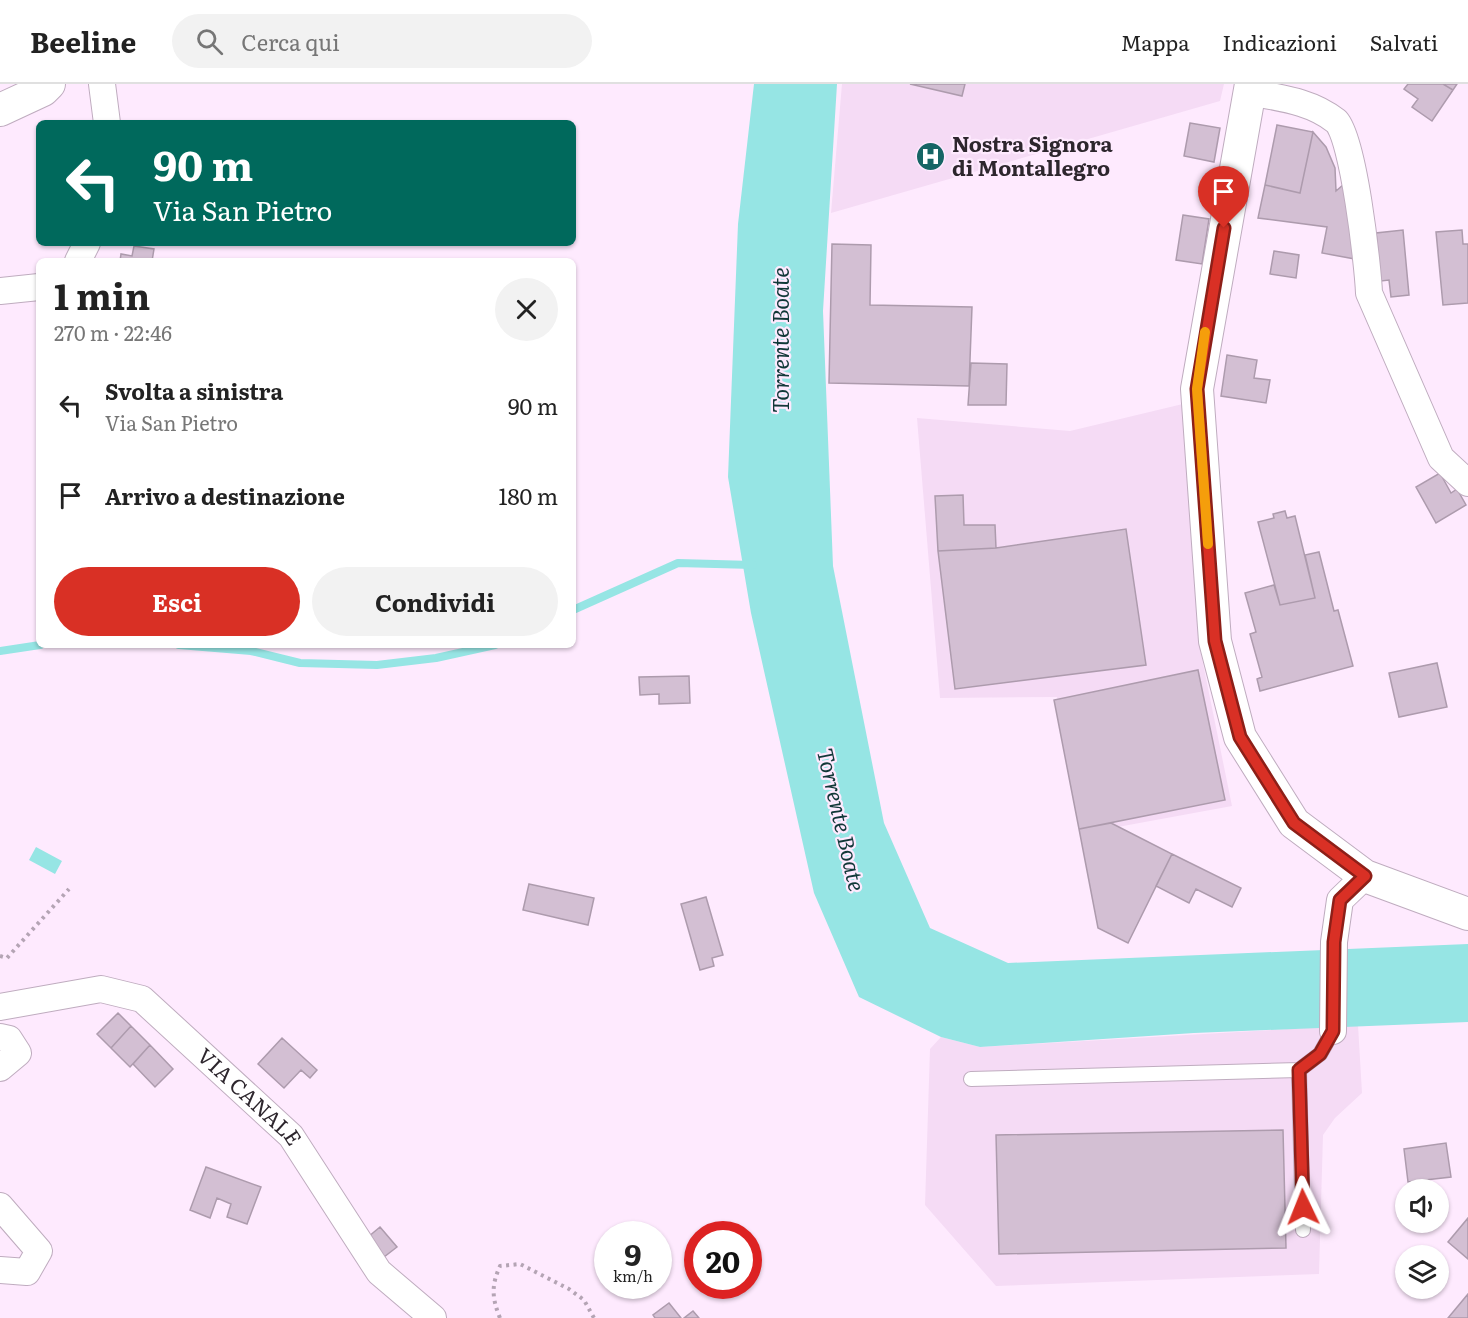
<!DOCTYPE html>
<html lang="it">
<meta charset="utf-8">
<style>
:root{--surface:#fff;--page:#f2f2f2;--text:#222;--muted:#767676;--line:#e0e0e0;--accent:#d93025}
body{margin:0;font-family:Literata,serif;background:var(--page);color:var(--text);height:100vh;display:flex;flex-direction:column;font-size:22px;white-space:nowrap}
*{box-sizing:border-box;margin:0}
p{font-size:20px;color:var(--muted)}
.icon{flex:none;width:33px;height:33px;fill:none;stroke:currentColor;stroke-width:2;stroke-linecap:round;stroke-linejoin:round}
.map{position:relative;flex:1;overflow:hidden}
.details{position:absolute;left:36px;top:174px;width:540px;height:390px;display:flex;flex-direction:column;background:var(--surface);border-radius:9px;box-shadow:0 2px 4px #0004}
.details>*{flex:none}
.hud{position:absolute;left:36px;top:36px;width:540px;height:126px;border-radius:9px;box-shadow:0 2px 4px #0004;background:#00695c;color:#fff;overflow:hidden}
.controls{position:absolute;left:1395px;top:1095px;display:grid;gap:12px}
.controls a{display:grid;place-items:center;width:54px;height:54px;border-radius:50%;background:var(--surface);box-shadow:0 2px 4px #0004;font-size:30px}
.speed{position:absolute;left:594px;top:1137px;display:flex;gap:12px;font-size:30px;font-weight:700;text-align:center}
.speed>*{display:grid;place-content:center;width:78px;height:78px;border-radius:50%;background:var(--surface);box-shadow:0 2px 4px #0004;line-height:1}
.speed small{font-size:15px;font-weight:400}
.speed .limit{border:9px solid #d22;background:#fff;color:#111}
.pin{position:absolute;display:grid;place-items:center;width:51px;height:51px;color:#fff;margin:-62px -26px;border-radius:50% 50% 50% 0;rotate:-45deg;box-shadow:0 0 6px #0007}
.pin .icon{rotate:45deg}
.me{position:absolute;width:66px;margin:-33px;rotate:358deg;stroke-linejoin:round;filter:drop-shadow(0 0 4px #0008)}
.turn{display:flex;align-items:center;gap:21px;height:126px;padding:0 18px;font-size:27px}
.turn .icon{width:78px;height:78px;stroke-width:2.5}
.turn b{display:block;font-size:42px;line-height:51px}
.round{display:grid;place-items:center;flex:none;width:63px;height:63px;border-radius:32px;background:var(--page)}
.headline{display:flex;align-items:center;justify-content:space-between;height:102px;padding:0 18px}
h1{font-size:36px;font-weight:700;line-height:45px}
.action{display:flex;gap:12px;margin-top:auto;padding:12px 18px}
.action a{flex:1;height:69px;border-radius:36px;background:var(--accent);color:#fff;font-size:24px;font-weight:700;line-height:69px;text-align:center}
.action a+a{background:var(--page);color:var(--text)}
ul{padding:0;list-style:none}
li{display:flex;align-items:center;gap:18px;height:90px;padding:0 18px}
li div{flex:1}
li b{display:block;font-size:22px}
li em{font-style:normal}
header{display:flex;align-items:center;gap:36px;box-sizing:border-box;height:84px;padding:0 30px;background:var(--surface);border-bottom:2px solid var(--line)}
header strong{font-size:28px}
nav{display:flex;gap:33px;margin-inline-start:auto;font-size:21px}
.search{width:420px;height:54px;background:var(--page);display:flex;align-items:center;gap:15px;box-sizing:border-box;padding:0 21px;border-radius:33px;color:var(--muted);font-size:22px}
.map>svg:first-child{display:block}
.built{fill:#f5dbf5}
.water{fill:#96e5e4}
.lines{fill:none;stroke-linecap:round;stroke-linejoin:round}
.stream{stroke:#96e5e4;stroke-width:8}
.building{fill:#d3bfd3;stroke:#ad9bad;stroke-width:1.5}
.service-casing{stroke:#bfacbf;stroke-width:16}
.minor-casing{stroke:#bfacbf;stroke-width:28}
.tertiary-casing{stroke:#bfacbf;stroke-width:34}
.path{stroke:#b4a4b4;stroke-width:4;stroke-dasharray:3 4.5;stroke-linecap:butt}
.service{stroke:#fff;stroke-width:14}
.minor{stroke:#fff;stroke-width:26}
.tertiary{stroke:#fff;stroke-width:32}
.route-casing{stroke:#8d1f18;stroke-width:15}
.route{stroke:#d93025;stroke-width:10}
.slow{stroke:#f59e0b;stroke-width:10}
.labels{text-anchor:middle;stroke-width:4.5;stroke-linejoin:round;paint-order:stroke}
.poi-label{font-size:21px;font-weight:bold;fill:#2d262d;stroke:#feeafe;text-anchor:start}
.street-label{font-size:21px;fill:#2d262d;stroke:#feeafe}
.water-label{font-size:22px;font-style:italic;fill:#113838;stroke:#feeafe}
</style>
<header>
<strong>Beeline</strong>
<div class="search"><svg class="icon" aria-label="search" viewBox="0 0 24 24"><circle cx="10" cy="10" r="6"/><path d="M15 15l6 6"/></svg>Cerca qui</div>
<nav><a>Mappa</a><a>Indicazioni</a><a>Salvati</a></nav>
</header>
<div class="map">
<svg width="1468" height="1234" viewBox="0 0 1468 1234">
<rect width="100%" height="100%" fill="#feeafe"/>
<path class="built" d="M842 0H1224L1220 17 831 129Z
M1187 319 1198 555 1232 722 1085 749 1057 613 940 614 917 334 1070 347Z
M1358 941 1362 1009 1335 1034 1323 1051 1319 1190 996 1202 925 1121 930 965 941 953 980 963Z"/>
<path class="water" d="M754 0H837L823 227 833 482 884 739 930 844 1008 879 1468 860V938L1194 949 980 963 941 953 859 913 814 809 751 529 728 393 738 140Z
M36 763 62 777 55 790 29 776Z"/>
<g class="lines">
<path class="stream" d="M573 526 678 479 753 481
M179 561 251 567 300 579 377 581 436 574 495 561
M0 567 40 561"/>
</g>
<path class="building" d="M910 0H965L962 12Z
M1408 0H1443L1453 6 1432 37 1412 23 1418 15 1404 5Z
M1443 0H1457L1453 6Z
M1190 39 1220 44 1214 78 1184 72Z
M1277 41 1313 48 1300 109 1265 101Z
M1313 48 1326 63 1335 84 1336 107 1343 101 1355 175 1322 169 1327 143 1258 134 1265 101 1300 109Z
M1183 131 1209 135 1202 180 1176 176Z
M1403 146 1409 211 1391 213 1389 196 1381 197 1376 149Z
M1462 146 1463 160H1468V219L1443 221 1436 148Z
M832 160 871 161 870 221 972 223 969 302 829 299Z
M134 162 154 165 152 177H107H120L121 170 132 172Z
M1274 167 1299 171 1296 194 1270 190Z
M37 220H39V270H37Z
M1227 271 1257 276 1254 294 1270 296 1266 319 1221 312Z
M971 279 1007 280 1006 321H968Z
M1440 389 1451 409 1457 405 1466 421 1436 439 1416 403Z
M963 411 964 441H995L996 464 938 467 935 412Z
M1285 427 1287 434 1295 432 1315 514 1280 521 1258 438 1274 434 1273 430Z
M1126 445 1146 581 955 605 938 467 996 464Z
M1319 468 1334 527 1338 526 1353 582 1260 607 1257 595 1262 593 1250 550 1256 548 1245 509 1274 501 1280 521 1315 514 1305 471Z
M1437 579 1447 623 1399 633 1389 589Z
M1198 586 1225 716 1079 745 1054 616Z
M689 592 690 619 659 620V610L640 611 639 593Z
M1111 739 1172 770 1128 859 1098 844 1079 745Z
M1172 770 1241 804 1232 823 1196 805 1189 819 1156 802Z
M529 800 594 814 588 841 523 826Z
M706 813 723 871 712 874 714 882 700 886 681 820Z
M118 929 131 942 111 964 97 950Z
M131 942 150 961 130 983 111 964Z
M282 954 317 986 310 994 301 986 284 1004 258 980Z
M150 961 173 985 155 1003 133 980Z
M1283 1046 1286 1164 999 1170 996 1051Z
M1446 1059 1451 1093 1408 1098 1404 1065Z
M206 1083 261 1103 247 1140 227 1133 231 1120 217 1114 210 1134 190 1126Z
M1468 1134V1175L1448 1158Z
M380 1143 397 1163 384 1173 368 1153Z
M1468 1210V1234H1448Z
M669 1219 681 1234H655L653 1231Z
M693 1227 699 1234H684Z"/>
<g class="lines">
<defs>
<path id="service" d="M1299 986 1303 1146
M971 995 1299 986 1320 970 1333 947"/>
<g id="minor">
<path d="M102 0 107 39"/>
<path d="M1249 8C1280 14 1311 17 1336 37 1353 51 1368 182 1369 209L1441 374 1468 399"/>
<path d="M78 177 87 159"/>
<path d="M0 207 39 203"/>
<path id="s1" d="M0 923 101 905 142 915 291 1052 379 1188 433 1234"/>
<path d="M1333 947 1334 858 1340 816 1365 792"/>
<path d="M0 953 9 955 18 969 0 984"/>
<path d="M0 1122 39 1167 27 1188 0 1186"/>
</g>
<path id="tertiary" d="M1251 0 1197 305 1215 557 1240 653 1294 739 1365 792 1468 830
M0 26 43 6 49 0"/>
</defs>
<use href="#service" class="service-casing"/>
<use href="#minor" class="minor-casing"/>
<use href="#tertiary" class="tertiary-casing"/>
<path class="path" d="M0 872 7 874 69 805
M500 1234C492 1214 491 1202 500 1182L520 1180 569 1205 584 1216 594 1234"/>
<use href="#service" class="service"/>
<use href="#minor" class="minor"/>
<use href="#tertiary" class="tertiary"/>
</g>
<g class="lines">
<defs>
<path id="route" d="M1224 144 1197 305 1215 557 1240 653 1294 739 1365 792 1340 816 1334 858 1333 947 1320 970 1299 986 1303 1123"/>
</defs>
<use href="#route" class="route-casing"/>
<use href="#route" class="route"/>
<path class="slow" d="M1205 248 1197 305 1208 460"/>
</g>
<defs>
<symbol id="hospital-disc" viewBox="-11 -11 22 22"><circle r="9.5" fill="#166565" stroke="#feeafe"/><path d="M-5-5h3v3.5h4V-5h3V5h-3V1.5h-4V5h-3Z" fill="#fff"/></symbol>
</defs>
<g fill-rule="evenodd">
<use href="#hospital-disc" x="914" y="56" width="33" height="33"/>
</g>
<g class="labels">
<g class="poi-label">
<text x="952" y="68">Nostra Signora<tspan x="952" dy="24">di Montallegro</tspan></text>
</g>
<g class="street-label">
<text dy="7" stroke="none"><textPath href="#s1" startOffset="290">VIA CANALE</textPath></text>
</g>
<g class="water-label">
<text transform="translate(781 256) rotate(-90)" y="8">Torrente Boate</text>
<text transform="translate(841 736) rotate(77)" y="8">Torrente Boate</text>
</g>
</g>
</svg>
<div class="controls">
<a><svg class="icon" aria-label="sound" viewBox="0 0 24 24"><path d="M4 9h4l5-4v14l-5-4H4zM17 9q2 3 0 6"/></svg></a>
<a><svg class="icon" aria-label="layers" viewBox="0 0 24 24"><path d="M12 4l9 5-9 5-9-5zM3 14l9 5 9-5"/></svg></a>
</div>
<div class="speed"><div>9<small>km/h</small></div><div class="limit">20</div></div>
<div class="pin" style="left:1224px;top:144px;background:#d93025"><svg class="icon" aria-label="arrive" viewBox="0 0 24 24"><path d="M6 21V4h12l-3 4 3 4H6"/></svg></div>
<svg class="me" style="left:1303px;top:1123px" viewBox="-20 -20 40 40"><path d="M0-17L14 15 0 8-14 15z" fill="#d93025" stroke="#fff" stroke-width="4"/></svg>
<div class="hud">
<div class="turn"><svg class="icon" aria-label="left" viewBox="0 0 24 24"><path d="M17 20v-9H6M10 6l-5 5 5 5"/></svg><div><b>90 m</b>Via San Pietro</div></div>
</div>
<section class="details">
<div class="headline"><div><h1>1 min</h1><p>270 m · 22:46</p></div><a class="round"><svg class="icon" aria-label="close" viewBox="0 0 24 24"><path d="M6 6l12 12M18 6L6 18"/></svg></a></div>
<ul>
<li><svg class="icon" aria-label="left" viewBox="0 0 24 24"><path d="M17 20v-9H6M10 6l-5 5 5 5"/></svg><div><b>Svolta a sinistra</b><p>Via San Pietro</p></div><em>90 m</em></li>
<li><svg class="icon" aria-label="arrive" viewBox="0 0 24 24"><path d="M6 21V4h12l-3 4 3 4H6"/></svg><div><b>Arrivo a destinazione</b></div><em>180 m</em></li>
</ul>
<div class="action"><a>Esci</a><a>Condividi</a></div>
</section>
</div>
